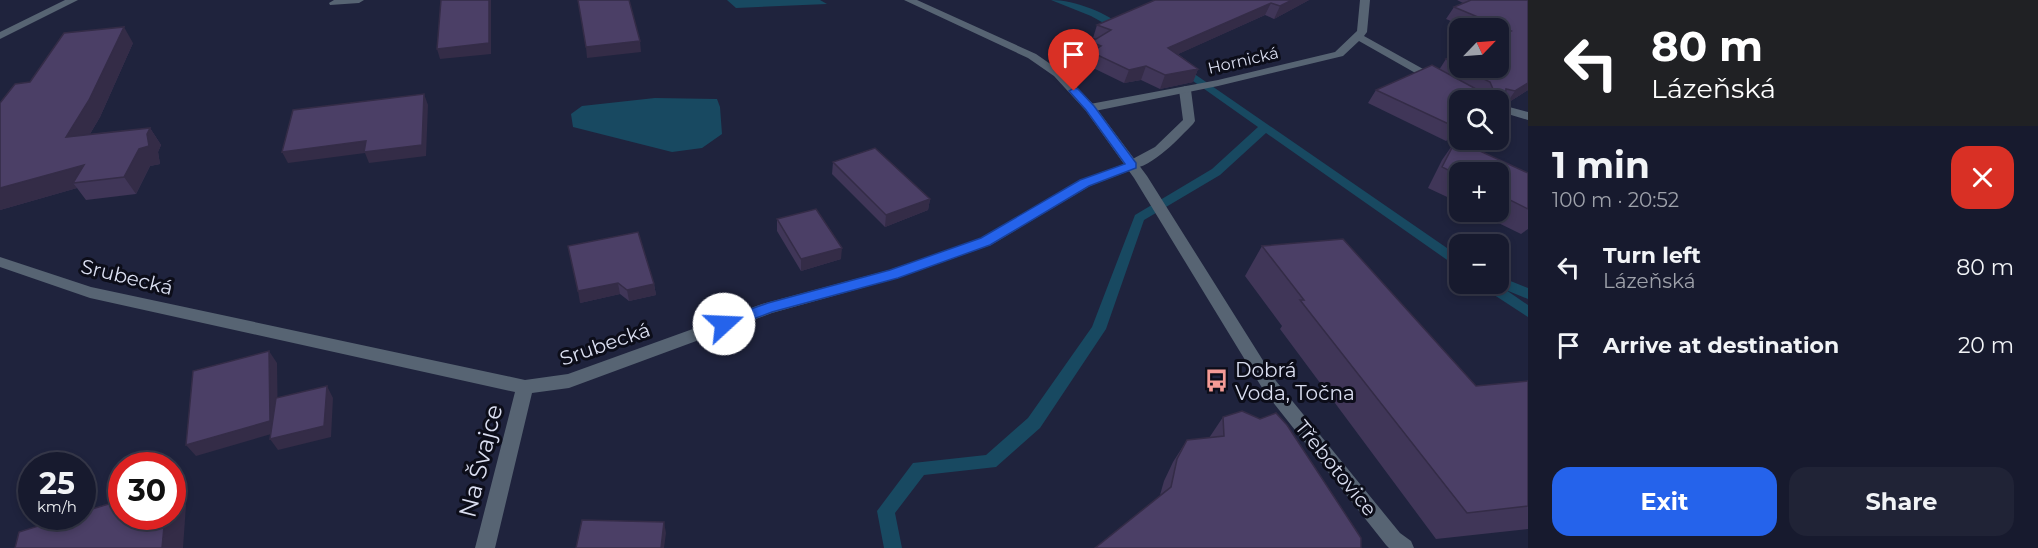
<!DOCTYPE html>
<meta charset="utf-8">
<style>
:root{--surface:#171a2e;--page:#202336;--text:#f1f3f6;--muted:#9ea1aa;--line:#36384a;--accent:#2563eb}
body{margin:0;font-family:Montserrat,sans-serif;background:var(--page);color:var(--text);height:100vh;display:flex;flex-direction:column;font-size:22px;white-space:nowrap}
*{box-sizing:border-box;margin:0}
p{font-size:20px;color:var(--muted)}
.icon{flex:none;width:33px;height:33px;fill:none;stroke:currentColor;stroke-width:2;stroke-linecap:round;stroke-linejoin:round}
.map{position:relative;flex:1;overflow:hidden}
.details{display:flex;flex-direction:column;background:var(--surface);width:510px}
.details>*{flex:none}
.hud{background:#202124;color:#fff;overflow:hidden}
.needle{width:39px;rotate:65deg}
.fabs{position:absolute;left:1449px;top:18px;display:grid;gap:12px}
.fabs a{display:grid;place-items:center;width:60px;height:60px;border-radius:12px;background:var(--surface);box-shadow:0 3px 9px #0003,0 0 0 2px var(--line);font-size:30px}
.speed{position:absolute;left:18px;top:452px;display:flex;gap:12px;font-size:30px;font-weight:700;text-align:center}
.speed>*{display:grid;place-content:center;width:78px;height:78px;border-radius:50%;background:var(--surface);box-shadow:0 3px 9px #0003,0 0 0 2px var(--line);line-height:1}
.speed small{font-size:15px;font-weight:400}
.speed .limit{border:9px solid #d22;background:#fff;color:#111}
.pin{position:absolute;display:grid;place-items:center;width:51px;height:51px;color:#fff;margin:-62px -26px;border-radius:50% 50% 50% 0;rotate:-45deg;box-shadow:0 0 6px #0007}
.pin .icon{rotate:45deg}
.me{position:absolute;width:66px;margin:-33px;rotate:70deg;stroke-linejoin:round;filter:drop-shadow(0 0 4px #0008)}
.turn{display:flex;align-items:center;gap:21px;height:126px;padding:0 24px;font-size:27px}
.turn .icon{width:78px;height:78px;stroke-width:2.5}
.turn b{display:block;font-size:42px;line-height:51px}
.round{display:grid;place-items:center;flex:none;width:63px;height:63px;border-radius:18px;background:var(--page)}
.summary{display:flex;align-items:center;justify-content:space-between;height:102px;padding:0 24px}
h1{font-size:36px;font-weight:700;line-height:45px}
.action{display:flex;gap:12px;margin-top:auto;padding:12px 24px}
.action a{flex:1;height:69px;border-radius:18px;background:var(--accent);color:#fff;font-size:24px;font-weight:700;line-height:69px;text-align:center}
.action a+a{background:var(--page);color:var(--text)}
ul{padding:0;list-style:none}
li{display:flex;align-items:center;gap:18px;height:78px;padding:0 24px}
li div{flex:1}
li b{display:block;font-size:22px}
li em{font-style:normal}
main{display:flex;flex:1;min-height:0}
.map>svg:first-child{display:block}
.water{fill:#184961}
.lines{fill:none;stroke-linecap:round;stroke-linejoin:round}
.stream{fill:#184961;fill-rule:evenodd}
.service{fill:#576473;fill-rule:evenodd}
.minor{fill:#576473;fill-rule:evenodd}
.tertiary{fill:#576473;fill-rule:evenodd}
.wall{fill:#403658}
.shaded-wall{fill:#342c47}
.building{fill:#4b3f66;stroke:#342c47;stroke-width:1.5}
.route{fill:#2563eb;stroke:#184099;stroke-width:1.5}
.labels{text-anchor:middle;stroke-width:6;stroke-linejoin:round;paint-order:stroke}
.far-street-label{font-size:16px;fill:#dadef0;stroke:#0c0d19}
.street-label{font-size:20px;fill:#dadef0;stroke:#0c0d19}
.poi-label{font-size:20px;fill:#dadef0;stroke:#0c0d19;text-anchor:start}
.near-street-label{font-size:24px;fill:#dadef0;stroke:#0c0d19}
</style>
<main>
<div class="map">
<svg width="1528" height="548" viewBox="0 0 1528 548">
<rect width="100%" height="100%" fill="#1f233d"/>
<path class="water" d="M727 0H820L827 4 736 8Z
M655 98 717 99 720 107 722 134 702 148 672 152 573 127 571 114 582 106Z"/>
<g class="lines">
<path class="stream" d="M1051 0C1075 0 1108 13 1126 29L1118 31 1091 16Z
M1180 64 1460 257V269L1266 133 1220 175 1144 220 1106 329 1040 428 996 467 924 475 895 513 902 548H884L877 511 913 463 986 455 1028 418 1092 327 1135 215 1212 169 1258 127 1176 69 1175 67Z
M1498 276 1528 288V299L1506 290 1528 305V317L1482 287 1480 284H1498Z"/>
<path class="service" d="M1185 86 1191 90 1195 121 1193 124C1180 137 1148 173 1127 168L1125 165 1127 162 1155 147 1183 120 1179 90Z"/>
<path class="minor" d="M65 0H78L0 39V32Z
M334 0H364L359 3 330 5 329 3Z
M1360 0H1370L1367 32 1364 36 1441 79V83H1433L1359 41 1343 56 1218 86 1090 112 1084 108 1090 104 1218 80 1335 52 1357 31Z
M1498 104 1528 112V120L1498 111Z
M1132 161 1137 162 1139 165 1137 168 1090 186 991 245 898 278 772 313 569 388 532 393 495 548H475L515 392 90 298 0 267V257L91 287 525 380 568 374 762 304 889 270 981 239 1080 180Z"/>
<path class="tertiary" d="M904 0H917L1036 54 1062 72 1094 105 1147 176 1276 381 1400 533 1411 541 1414 548H1389L1386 545 1264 391 1134 178 1086 111 1054 76 1028 58Z"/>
</g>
<path class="wall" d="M1155 0H1309L1274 19 1265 15 1178 54 1198 69 1193 82 1160 89 1141 80 1124 83 1087 65 1090 56 1087 55 1091 42 1096 39 1093 38 1097 25Z
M1457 0H1528V90L1506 104 1501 103 1498 106 1460 100V132L1446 141 1368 103 1376 90 1439 70 1446 59 1460 53V68H1498V28H1467L1446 19 1454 7 1463 3Z
M133 43 100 117 90 134 150 128 161 145 158 152 160 164 150 166 136 194 86 200 77 188 0 210 30 82Z
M1456 140 1528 173V229L1521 234 1476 212H1498V172H1460V203L1428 188 1442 160Z
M833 162 930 199 928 210 885 227 832 174Z
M777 219 841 259 801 271 777 231Z
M638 232 654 284 656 295 629 301 620 294 580 303Z
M1262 246 1476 386 1528 381V529L1436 539 1280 329 1282 326 1245 276Z
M1223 417 1260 419 1160 495 1164 481 1173 462 1187 440 1209 438Z"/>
<path class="shaded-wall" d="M489 0H491V54L440 59 437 49Z
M1292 0H1309L1274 19 1280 6Z
M1271 3 1265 15 1163 61 1168 48Z
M124 27 133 43 100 117 78 154 66 137Z
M640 41 641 52 587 58 586 47Z
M1146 66 1141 80 1124 83 1129 70Z
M1198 69 1193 82 1160 89 1165 75Z
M1528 83V90L1506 104 1515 91Z
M424 94 428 105 426 156 369 163 365 153 288 163 282 152Z
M1505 97 1498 106V101Z
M1460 125V132L1446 141 1455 127Z
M150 128 161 145 158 152 160 164 150 166 136 194 124 177Z
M84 165 73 183 77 188 0 210V188Z
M930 199 928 210 885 227 886 215Z
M842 248 841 259 801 271V259Z
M618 283 620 294 580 303 578 291Z
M654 284 656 295 629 301 627 290Z
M269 351 277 363 278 432 196 456 186 445Z
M327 386 333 398 331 437 278 450 270 439Z
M172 491 186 505 183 548H162L165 516H172Z
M664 522 666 533 664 548H661Z"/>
<path class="building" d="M441 0H489V43L437 49Z
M578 0H629L640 41 586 47Z
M1155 0H1292L1280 6 1271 3 1168 48 1198 69 1165 75 1146 66 1129 70 1091 52 1101 46 1091 42 1111 30 1097 25Z
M1471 0H1528V83L1515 91 1506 89 1505 97 1498 101 1460 100V125L1455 127 1376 90 1432 65 1476 89H1493L1490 82 1462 68H1498V36L1511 31 1454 7Z
M124 27 89 100 66 137 150 128 147 134 149 146 139 149 124 177 73 183 84 165 0 188V103L15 84 30 82 64 33Z
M1460 53V66L1446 59Z
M424 94 422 145 364 152 366 141 282 152 293 110Z
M1456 140 1528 173V209L1498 194V172H1460V176L1442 167Z
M875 148 930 199 886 215 833 162Z
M816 209 842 248 801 259 777 219Z
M638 232 654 284 627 290 618 283 578 291 568 246Z
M1343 239 1476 386 1528 381V506L1467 513 1300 300H1304L1262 246Z
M269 351 270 421 186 445 193 371Z
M327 386 324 426 270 439 276 398Z
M1242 411 1260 419 1276 413 1287 425 1361 538V548H1095L1171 487 1177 459 1187 440 1224 436 1223 417Z
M122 500V516H165L162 548H15L19 532 70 516H82V512Z
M582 520 664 522 661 548H576Z"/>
<path class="route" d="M1074 88 1078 89 1094 106 1136 163V168L1089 186 990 245 898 278 772 312 724 330 719 328 717 324 719 320 768 303 890 270 981 238 1080 180 1125 164 1086 110 1069 91Z"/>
<defs>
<symbol id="bus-bare" viewBox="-9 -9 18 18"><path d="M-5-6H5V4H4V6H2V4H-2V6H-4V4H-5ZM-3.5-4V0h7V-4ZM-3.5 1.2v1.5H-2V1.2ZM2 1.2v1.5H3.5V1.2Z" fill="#f59b96" stroke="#0c0d19" stroke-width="2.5" paint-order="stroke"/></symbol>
</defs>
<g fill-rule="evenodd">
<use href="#bus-bare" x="1200" y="364" width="33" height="33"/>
</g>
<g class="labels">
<g class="far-street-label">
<text transform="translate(1243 60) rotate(-13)" y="6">Hornická</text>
</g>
<g class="street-label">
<text transform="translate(127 277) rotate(14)" y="7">Srubecká</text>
<text transform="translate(605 344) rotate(-19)" y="7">Srubecká</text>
<text transform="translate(1336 468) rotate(51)" y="7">Třebotovice</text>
</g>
<g class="poi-label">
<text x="1235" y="377">Dobrá<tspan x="1235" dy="23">Voda, Točna</tspan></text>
</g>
<g class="near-street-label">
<text transform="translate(481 461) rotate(-76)" y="8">Na Švajce</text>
</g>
</g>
</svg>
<div class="fabs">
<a><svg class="needle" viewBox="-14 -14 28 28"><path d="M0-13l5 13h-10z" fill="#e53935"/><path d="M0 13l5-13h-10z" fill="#9ea1aa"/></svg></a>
<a><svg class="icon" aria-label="search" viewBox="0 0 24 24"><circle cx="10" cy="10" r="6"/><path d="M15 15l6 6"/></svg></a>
<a>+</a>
<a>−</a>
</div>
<div class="speed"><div>25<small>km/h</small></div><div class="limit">30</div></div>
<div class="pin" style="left:1074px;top:91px;background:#d93025"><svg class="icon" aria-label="arrive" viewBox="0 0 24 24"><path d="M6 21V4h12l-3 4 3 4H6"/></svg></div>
<svg class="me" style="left:724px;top:324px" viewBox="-20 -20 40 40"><circle r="19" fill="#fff"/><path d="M0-13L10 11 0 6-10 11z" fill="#2563eb"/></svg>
</div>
<section class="details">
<div class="hud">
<div class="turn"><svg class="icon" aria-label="left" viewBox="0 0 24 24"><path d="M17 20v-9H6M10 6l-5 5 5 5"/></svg><div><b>80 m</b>Lázeňská</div></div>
</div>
<div class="summary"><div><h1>1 min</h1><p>100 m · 20:52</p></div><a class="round" style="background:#d93025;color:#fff"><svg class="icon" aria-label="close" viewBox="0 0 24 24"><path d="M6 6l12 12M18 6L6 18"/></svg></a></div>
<ul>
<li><svg class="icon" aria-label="left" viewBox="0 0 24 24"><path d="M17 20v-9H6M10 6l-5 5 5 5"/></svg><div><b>Turn left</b><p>Lázeňská</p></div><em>80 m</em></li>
<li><svg class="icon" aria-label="arrive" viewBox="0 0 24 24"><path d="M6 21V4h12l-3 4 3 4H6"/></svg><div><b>Arrive at destination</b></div><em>20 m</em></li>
</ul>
<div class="action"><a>Exit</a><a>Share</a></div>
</section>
</main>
